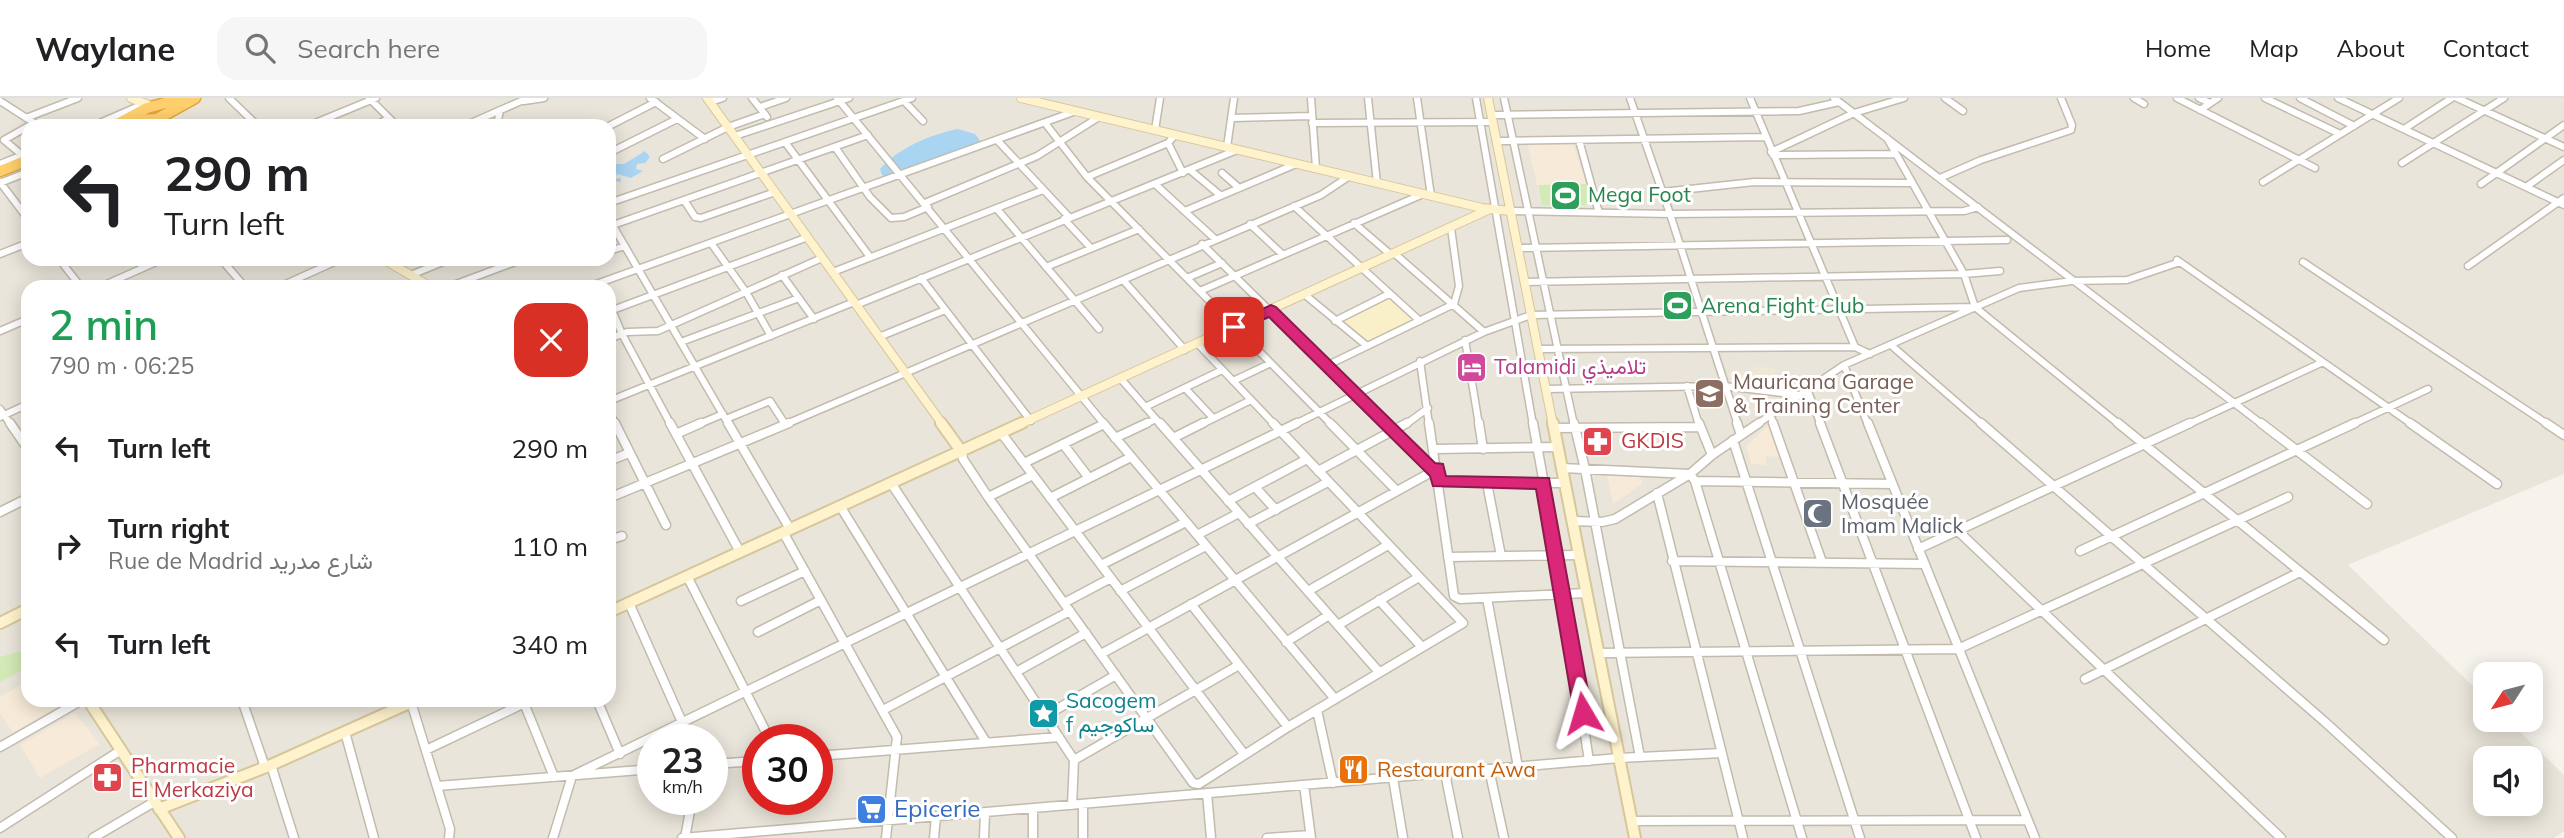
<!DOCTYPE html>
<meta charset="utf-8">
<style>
:root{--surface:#fff;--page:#f6f6f6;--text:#202124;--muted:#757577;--line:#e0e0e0}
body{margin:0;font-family:Mulish,Vazirmatn,sans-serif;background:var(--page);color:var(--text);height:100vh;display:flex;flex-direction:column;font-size:26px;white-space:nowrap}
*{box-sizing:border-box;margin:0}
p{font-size:23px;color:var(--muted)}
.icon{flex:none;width:38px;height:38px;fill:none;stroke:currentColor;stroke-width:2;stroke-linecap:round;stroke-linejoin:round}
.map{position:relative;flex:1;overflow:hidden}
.drawer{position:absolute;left:21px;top:182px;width:595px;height:427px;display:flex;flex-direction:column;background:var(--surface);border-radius:21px;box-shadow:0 4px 18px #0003}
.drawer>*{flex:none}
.guide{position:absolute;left:21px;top:21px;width:595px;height:147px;border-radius:21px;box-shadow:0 4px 18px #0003;background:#fff;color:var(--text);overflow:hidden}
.needle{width:46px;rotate:234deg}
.buttons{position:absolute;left:2473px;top:564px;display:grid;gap:14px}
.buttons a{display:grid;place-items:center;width:70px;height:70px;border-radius:14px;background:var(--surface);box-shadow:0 4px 18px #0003;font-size:35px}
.speed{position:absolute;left:637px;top:626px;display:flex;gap:14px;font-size:35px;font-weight:700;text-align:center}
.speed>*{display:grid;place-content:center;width:91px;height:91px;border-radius:50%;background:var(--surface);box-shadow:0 4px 18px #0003;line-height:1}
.speed small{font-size:18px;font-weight:400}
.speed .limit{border:10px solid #d22;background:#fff;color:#111}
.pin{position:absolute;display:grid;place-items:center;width:60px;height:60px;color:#fff;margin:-30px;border-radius:14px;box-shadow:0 4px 10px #0006}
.me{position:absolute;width:77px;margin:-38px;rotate:353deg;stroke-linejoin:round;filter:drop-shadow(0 0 5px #0008)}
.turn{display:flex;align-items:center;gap:24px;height:147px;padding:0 28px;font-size:32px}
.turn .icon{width:91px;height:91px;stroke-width:2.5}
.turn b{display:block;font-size:49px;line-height:60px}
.round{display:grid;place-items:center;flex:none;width:74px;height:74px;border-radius:21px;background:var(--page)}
.headline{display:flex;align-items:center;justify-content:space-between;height:119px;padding:0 28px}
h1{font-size:42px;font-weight:600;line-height:52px;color:#1e9e55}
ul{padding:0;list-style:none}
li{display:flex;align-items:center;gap:21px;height:98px;padding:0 28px}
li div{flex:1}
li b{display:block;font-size:26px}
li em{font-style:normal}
header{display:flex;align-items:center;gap:42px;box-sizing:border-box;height:98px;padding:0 35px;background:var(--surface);border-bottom:2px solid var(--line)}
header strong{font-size:33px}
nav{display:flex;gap:38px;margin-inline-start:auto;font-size:24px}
.search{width:490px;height:63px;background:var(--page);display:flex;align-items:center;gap:18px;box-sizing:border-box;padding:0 24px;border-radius:21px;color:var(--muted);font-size:26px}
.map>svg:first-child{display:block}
.residential{fill:#eae5da;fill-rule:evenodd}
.commercial{fill:#f7ead8}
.education{fill:#efe8d6}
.green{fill:#d2eab5}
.sand{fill:#f9efc9}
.water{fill:#a9d4f2}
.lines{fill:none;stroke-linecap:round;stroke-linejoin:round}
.street-far1-casing{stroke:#c2bbae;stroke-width:9}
.street-casing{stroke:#c2bbae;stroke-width:11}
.secondary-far1-casing{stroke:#d6c79b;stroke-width:10}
.secondary-casing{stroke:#d6c79b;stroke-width:14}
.highway-casing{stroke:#e0a43c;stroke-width:13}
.street-far1{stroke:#fff;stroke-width:6}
.street{stroke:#fff;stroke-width:8}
.secondary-far1{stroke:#fff3cd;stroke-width:8}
.secondary{stroke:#fff3cd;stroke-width:10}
.highway{stroke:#ffcf6e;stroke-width:10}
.route{fill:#db2777;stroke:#8e194d;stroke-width:2}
.labels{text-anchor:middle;stroke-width:6;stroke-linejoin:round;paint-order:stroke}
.leisure-label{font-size:21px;fill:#27864d;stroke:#fff;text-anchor:start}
.hotel-label{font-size:21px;fill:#b23c85;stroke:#fff;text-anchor:start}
.education-label{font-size:21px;fill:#785e54;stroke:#fff;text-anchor:start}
.health-label{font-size:21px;fill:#be3a42;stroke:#fff;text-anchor:start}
.worship-label{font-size:21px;fill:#5b616d;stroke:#fff;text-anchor:start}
.culture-label{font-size:21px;fill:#0d838f;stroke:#fff;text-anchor:start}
.food-label{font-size:21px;fill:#c56008;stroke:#fff;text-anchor:start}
.near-shop-label{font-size:24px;fill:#366cbe;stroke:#fff;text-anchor:start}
</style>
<header>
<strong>Waylane</strong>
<div class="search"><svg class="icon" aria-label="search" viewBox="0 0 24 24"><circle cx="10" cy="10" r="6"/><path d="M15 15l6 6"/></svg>Search here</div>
<nav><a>Home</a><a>Map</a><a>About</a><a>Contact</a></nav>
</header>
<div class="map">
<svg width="2564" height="740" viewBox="0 0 2564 740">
<rect width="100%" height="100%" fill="#f6f3ec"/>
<path class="residential" d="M0 0H2564V376L2348 467 2485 600V621H2507L2564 677V733L2554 740H0ZM28 28H609V161H28ZM28 189H609V602H28ZM653 642H712V702H653ZM758 642H817V702H758ZM2485 660H2530V705H2485Z"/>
<path class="commercial" d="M1572 43 1593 105 1542 107 1527 44Z
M1769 327 1779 359 1766 358V367L1751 366 1746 348Z
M1639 371 1642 386 1613 406 1606 372Z
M28 583V602H69L13 635 0 615V599Z
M75 615 100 646 40 680 20 647Z"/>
<path class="education" d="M1753 269H1774L1781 289 1732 286 1729 274H1752Z"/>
<path class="green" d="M1586 86 1593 107H1542L1538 87Z
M28 551V569L0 584V559Z"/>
<path class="sand" d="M1387 198 1414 222 1368 244 1340 223Z"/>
<path class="water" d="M958 31 975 36 982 45 917 71 902 81 893 82 882 77 880 71C898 50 932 36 958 31Z
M645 53 650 59 645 65 637 66 636 71 643 73 631 80 617 76 615 81 621 80 620 85 617 83 612 88 616 98 609 100V66H624Z"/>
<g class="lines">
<defs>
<path id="street-far1" d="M229 0 258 28
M369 0 397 28
M650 0 705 41
M752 0 767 19
M837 0 1105 327
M1311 0 1316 70
M1368 0 1377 85
M1417 0 1431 98
M1476 0 1533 327
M1504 0 1574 327
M1750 0 1855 249
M1834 0 2263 327
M1945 0 1963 13
M2134 0 2144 6
M2177 0 2315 70
M2199 0 2210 5
M2265 0 2340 36
M2300 0 2354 28
M2338 0 2564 107
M2457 0 2564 49
M0 3 39 28
M524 3 544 0
M904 3 923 23
M710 4 723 0
M760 9 786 0
M2200 12 2218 0
M1491 17 1799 13 1839 4
M26 20 78 0
M1232 20 1312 18
M1045 25 1087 79 1332 327
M1312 25 1493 24
M93 28 139 8
M308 28 376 0
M375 28 389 20
M464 28 528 0
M497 28 500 12
M609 28 656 4
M2404 31 2452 0
M1155 32 1160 0
M735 38 849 0
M1887 40 1964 176 1975 209 2120 327
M1579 42 1599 115
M998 43 1069 119
M1496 43 1765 39
M785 44 870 159
M1168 45 1183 75
M835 49 870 99 891 120 904 119 928 109
M1227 49 1234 0
M1771 54 1854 15 1904 0
M609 55 677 21
M1773 57 1896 56
M663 61 728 29 765 16
M28 62 4 42 34 25
M2402 65 2504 0
M0 66 28 55
M1190 72 1220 97
M1222 75 1238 89
M1087 79 1168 45 1175 37
M1940 80 1981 62 2071 32 2072 27 2061 0
M0 84 28 121
M2263 84 2399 0
M0 85 28 74
M1155 86 1215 141
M2481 86 2564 27
M2526 89 2564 62
M1662 94 1754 84 1911 85
M684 102 695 119 701 120 775 94
M609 105 912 0
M925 105 1037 58 1099 19
M1294 108 1420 223
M997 111 1099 231
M1185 113 1296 66
M1510 113 1670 116 1630 0
M609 121 729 327
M1064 121 1090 149
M1354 125 1390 156
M1250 126 1283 157
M613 127 868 37
M711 145 746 194 771 238
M1202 146 1386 327
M1518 150 2007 142
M609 153 625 148
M1394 155 1484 234
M0 156 28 145
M59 161 81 189
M221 161 245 189
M2177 162 2413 327
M2303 164 2549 327
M2468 168 2564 100
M1046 169 1139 131
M833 174 1043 92
M411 177 450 161
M782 177 814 221
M921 180 1031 323
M1187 180 1222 165
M1124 183 1185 252
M1525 184 1964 176 2000 173
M100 189 163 161
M279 189 341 161
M448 189 523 161
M588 189 1076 13
M1200 193 1423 96
M1304 196 1367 248
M856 207 1237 52
M612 212 622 236 671 327
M610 213 808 139
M1335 223 1389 196
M0 233 28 221
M879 239 945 212
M609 241 627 234 658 233 822 160
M1465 242 1479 327
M681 244 799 200
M1198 246 1275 327
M1892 248 1983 327
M1538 251 1855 249 1870 256
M1420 263 1429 327
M1844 267 1868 327
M1326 268 1454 206 1459 188 1451 130
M1121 281 1161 327
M1233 283 1271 265
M1687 288 1699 327
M1185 290 1213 320
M1546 291 1724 288 1798 297
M1807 291 1821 327
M609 303 854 204
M1145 309 1222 272
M0 311 11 327
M609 314 616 327
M1770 316 1774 327
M0 319 28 306
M726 321 770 303 785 326
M697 327 723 316
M784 327 1321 97 1348 79
M1143 327 1156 321
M1200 327 1251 302
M1293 327 1484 234 1531 217 1975 209
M1405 327 1428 310
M1738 327 1670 116 1964 113 1978 109
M1756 327 1844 267 2019 190 2072 183 2127 182 2180 164
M2187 327 2323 264
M2351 327 2428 291"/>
<path id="street" d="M10 325 28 351
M615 325 666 427
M670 325 740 454
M728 325 790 431
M1103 325 1335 601
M1160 325 1379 574
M1330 325 1397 393
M1384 325 1433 373
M1429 325 1454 498 1460 501 1586 495
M1479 325 1483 351
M1533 325 1564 497 1589 663
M1574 325 1585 371 1640 659
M1699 325 1712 357
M1737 325 1741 337
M1773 325 1822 464
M1820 325 1976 740
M1868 325 2035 740
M1981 325 2325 624 2452 740
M2118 325 2384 542
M2261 325 2367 406
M2410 325 2497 386
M2546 325 2564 337
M1554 330 1700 329
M676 336 701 325
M1002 336 1244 656
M1115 340 1147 325
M1173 340 1203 325
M1733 342 1860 740
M1063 346 1089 380
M1435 351 1558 349
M962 354 963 361 988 399 1193 685 1199 686 1288 629 1463 525 1273 325
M609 363 629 355
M1024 365 1104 326
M1562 370 1690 376 1695 383 1802 740
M1318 373 1407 325
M1695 383 1892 386
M1439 384 1565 385
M891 385 1074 662 1072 707
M1487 385 1501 458
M1255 389 1276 412
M1657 395 1743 740
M988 399 1033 377
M609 400 789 325
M1050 400 1131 359
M1228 403 1307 361
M840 408 986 644
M0 414 28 400
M1573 423 1602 424 1615 421 1690 376 1712 357 1759 325
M1248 426 1328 384
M1958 433 2281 740
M783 434 897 639 886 740
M1197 437 1239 415
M609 442 622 438
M1918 451 2190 325
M2080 453 2355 325
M1448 459 1579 457
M1672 463 1924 466
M1101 467 1186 424
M687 478 770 642
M1120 493 1206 448
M1308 493 1388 447
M1487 500 1518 669
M1379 502 1422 549
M741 503 805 473
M629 505 690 642
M1064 505 1111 480
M1191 506 1288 629
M1338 527 1419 479
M758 534 821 502
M1286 544 1329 517
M1598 555 1958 551 2288 399
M1101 556 1437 371
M1016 574 1086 535
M2085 581 2300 474
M242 602 265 669
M597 602 620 656
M411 604 450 731 449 740
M524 605 554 679
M883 612 1070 513
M1317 612 1333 685
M1045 618 1116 577
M345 634 374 740
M0 649 82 602
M426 652 531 602
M817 658 1059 639
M1074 662 1239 567
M712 666 758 663
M271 667 294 740
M1489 671 1504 740
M1445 675 1458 740
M1393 680 1403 740
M1304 687 1311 740
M437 688 653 671
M1207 695 1211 740
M1083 706V740
M1033 710V740
M1631 723 2027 722
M0 730 121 652
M93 740 154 704
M553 740 572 678 1297 325
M682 740 1619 660 1722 655
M685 740 692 702
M934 740 936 718
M984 740 985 715
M1267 740 1310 737"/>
<path id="secondary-far1" d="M131 0 151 8
M707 0 943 327
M1021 0 1482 110 1510 113
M1488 0 1553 327
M154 22 171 28
M383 161 431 189
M1018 327 1490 111"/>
<path id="secondary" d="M941 325 962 354
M1553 325 1635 740
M609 514 1022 325
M0 525 28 511
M88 602 179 740
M159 711 271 667 416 602"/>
<path id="highway" d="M139 15 140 22 157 21 195 0
M114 28 147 10 184 0
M0 73 28 62"/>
</defs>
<use href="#street-far1" class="street-far1-casing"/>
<use href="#street" class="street-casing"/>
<use href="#secondary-far1" class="secondary-far1-casing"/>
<use href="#secondary" class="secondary-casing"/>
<use href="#highway" class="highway-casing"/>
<use href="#street-far1" class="street-far1"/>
<use href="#street" class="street"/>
<use href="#secondary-far1" class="secondary-far1"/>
<use href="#secondary" class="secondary"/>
<use href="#highway" class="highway"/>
</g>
<path class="route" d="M1271 207 1276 209 1435 365 1443 366 1446 378 1549 380 1592 615 1589 620 1583 623 1576 620 1574 615 1536 391 1433 388 1430 378 1269 219 1234 234 1227 229 1229 226Z"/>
<defs>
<symbol id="stadium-square" viewBox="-11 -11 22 22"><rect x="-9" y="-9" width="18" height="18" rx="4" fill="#2e9e5b" stroke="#fff"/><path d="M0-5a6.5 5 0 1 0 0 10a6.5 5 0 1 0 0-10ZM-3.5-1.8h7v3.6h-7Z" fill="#fff"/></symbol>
<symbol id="hotel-square" viewBox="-11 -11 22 22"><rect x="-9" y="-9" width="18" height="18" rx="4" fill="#d1479c" stroke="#fff"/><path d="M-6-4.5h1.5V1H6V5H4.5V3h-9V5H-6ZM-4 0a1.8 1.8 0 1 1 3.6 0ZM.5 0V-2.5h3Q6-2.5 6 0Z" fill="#fff"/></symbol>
<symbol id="university-square" viewBox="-11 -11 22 22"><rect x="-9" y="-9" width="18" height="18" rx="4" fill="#8d6e63" stroke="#fff"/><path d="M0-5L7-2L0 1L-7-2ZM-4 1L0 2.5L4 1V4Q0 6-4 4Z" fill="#fff"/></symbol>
<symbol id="pharmacy-square" viewBox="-11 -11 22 22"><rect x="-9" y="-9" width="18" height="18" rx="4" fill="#e0444e" stroke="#fff"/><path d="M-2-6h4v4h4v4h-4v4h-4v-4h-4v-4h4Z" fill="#fff"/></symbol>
<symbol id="mosque-square" viewBox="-11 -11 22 22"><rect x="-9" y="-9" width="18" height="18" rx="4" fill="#6b7280" stroke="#fff"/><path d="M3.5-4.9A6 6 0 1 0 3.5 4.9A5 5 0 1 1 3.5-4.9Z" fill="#fff"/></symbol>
<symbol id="sight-square" viewBox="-11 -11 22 22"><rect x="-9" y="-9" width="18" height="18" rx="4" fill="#0f9aa8" stroke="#fff"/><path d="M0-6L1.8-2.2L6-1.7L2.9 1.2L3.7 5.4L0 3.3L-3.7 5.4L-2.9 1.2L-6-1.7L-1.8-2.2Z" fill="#fff"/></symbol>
<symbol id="restaurant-square" viewBox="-11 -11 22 22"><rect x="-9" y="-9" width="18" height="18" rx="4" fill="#e8710a" stroke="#fff"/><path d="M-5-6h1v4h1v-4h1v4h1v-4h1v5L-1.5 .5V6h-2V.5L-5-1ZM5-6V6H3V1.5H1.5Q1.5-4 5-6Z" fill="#fff"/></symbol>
<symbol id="supermarket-square" viewBox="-11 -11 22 22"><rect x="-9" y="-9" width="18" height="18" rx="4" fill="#3f7fe0" stroke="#fff"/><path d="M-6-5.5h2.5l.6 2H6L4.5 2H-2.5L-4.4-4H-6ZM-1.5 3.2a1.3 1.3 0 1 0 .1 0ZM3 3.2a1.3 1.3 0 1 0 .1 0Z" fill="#fff"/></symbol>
</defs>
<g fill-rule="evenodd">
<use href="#stadium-square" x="1548" y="80" width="35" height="35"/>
<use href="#stadium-square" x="1660" y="190" width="35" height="35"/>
<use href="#hotel-square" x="1454" y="252" width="35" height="35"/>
<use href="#university-square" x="1692" y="278" width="35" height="35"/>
<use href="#pharmacy-square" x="1580" y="326" width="35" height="35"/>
<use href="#mosque-square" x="1800" y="398" width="35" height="35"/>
<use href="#sight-square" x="1026" y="598" width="35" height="35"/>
<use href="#restaurant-square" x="1336" y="654" width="35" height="35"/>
<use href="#pharmacy-square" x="90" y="662" width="35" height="35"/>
<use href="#supermarket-square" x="854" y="694" width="35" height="35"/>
</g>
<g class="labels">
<g class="leisure-label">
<text x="1588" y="104">Mega Foot</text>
<text x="1701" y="215">Arena Fight Club</text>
</g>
<g class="hotel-label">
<text x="1494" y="276">Talamidi تلاميذي</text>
</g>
<g class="education-label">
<text x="1733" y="291">Mauricana Garage<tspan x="1733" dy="24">&amp; Training Center</tspan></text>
</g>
<g class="health-label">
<text x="1621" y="350">GKDIS</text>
<text x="131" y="675">Pharmacie<tspan x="131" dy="24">El Merkaziya</tspan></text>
</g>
<g class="worship-label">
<text x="1841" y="411">Mosquée<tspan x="1841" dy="24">Imam Malick</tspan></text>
</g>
<g class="culture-label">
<text x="1066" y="610">Sacogem<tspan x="1066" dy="24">f ساكوجيم</tspan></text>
</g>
<g class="food-label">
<text x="1377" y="679">Restaurant Awa</text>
</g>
<g class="near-shop-label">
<text x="894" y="719">Epicerie</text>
</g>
</g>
</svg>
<div class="buttons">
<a><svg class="needle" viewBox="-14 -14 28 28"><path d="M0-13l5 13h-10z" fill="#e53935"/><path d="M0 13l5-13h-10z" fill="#757577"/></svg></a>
<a><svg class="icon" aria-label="sound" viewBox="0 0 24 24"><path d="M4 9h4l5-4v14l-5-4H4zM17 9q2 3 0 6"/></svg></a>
</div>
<div class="speed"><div>23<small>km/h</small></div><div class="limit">30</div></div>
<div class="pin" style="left:1234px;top:229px;background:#d93025"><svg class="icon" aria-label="arrive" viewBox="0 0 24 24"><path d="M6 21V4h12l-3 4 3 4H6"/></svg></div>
<svg class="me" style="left:1583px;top:615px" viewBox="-20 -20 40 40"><path d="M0-17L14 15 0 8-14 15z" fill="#db2777" stroke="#fff" stroke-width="4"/></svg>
<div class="guide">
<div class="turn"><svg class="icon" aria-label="left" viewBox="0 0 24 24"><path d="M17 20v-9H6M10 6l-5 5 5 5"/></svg><div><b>290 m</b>Turn left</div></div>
</div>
<section class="drawer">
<div class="headline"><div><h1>2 min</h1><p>790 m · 06:25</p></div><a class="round" style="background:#d93025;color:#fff"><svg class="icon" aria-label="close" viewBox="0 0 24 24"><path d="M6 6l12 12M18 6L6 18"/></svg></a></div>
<ul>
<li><svg class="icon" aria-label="left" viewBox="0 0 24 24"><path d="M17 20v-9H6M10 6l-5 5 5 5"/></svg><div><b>Turn left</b></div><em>290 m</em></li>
<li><svg class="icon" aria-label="right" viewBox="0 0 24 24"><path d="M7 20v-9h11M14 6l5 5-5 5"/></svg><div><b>Turn right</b><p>Rue de Madrid شارع مدريد</p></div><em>110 m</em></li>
<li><svg class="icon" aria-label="left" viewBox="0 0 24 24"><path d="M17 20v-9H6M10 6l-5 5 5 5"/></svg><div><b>Turn left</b></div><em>340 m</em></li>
</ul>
</section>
</div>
